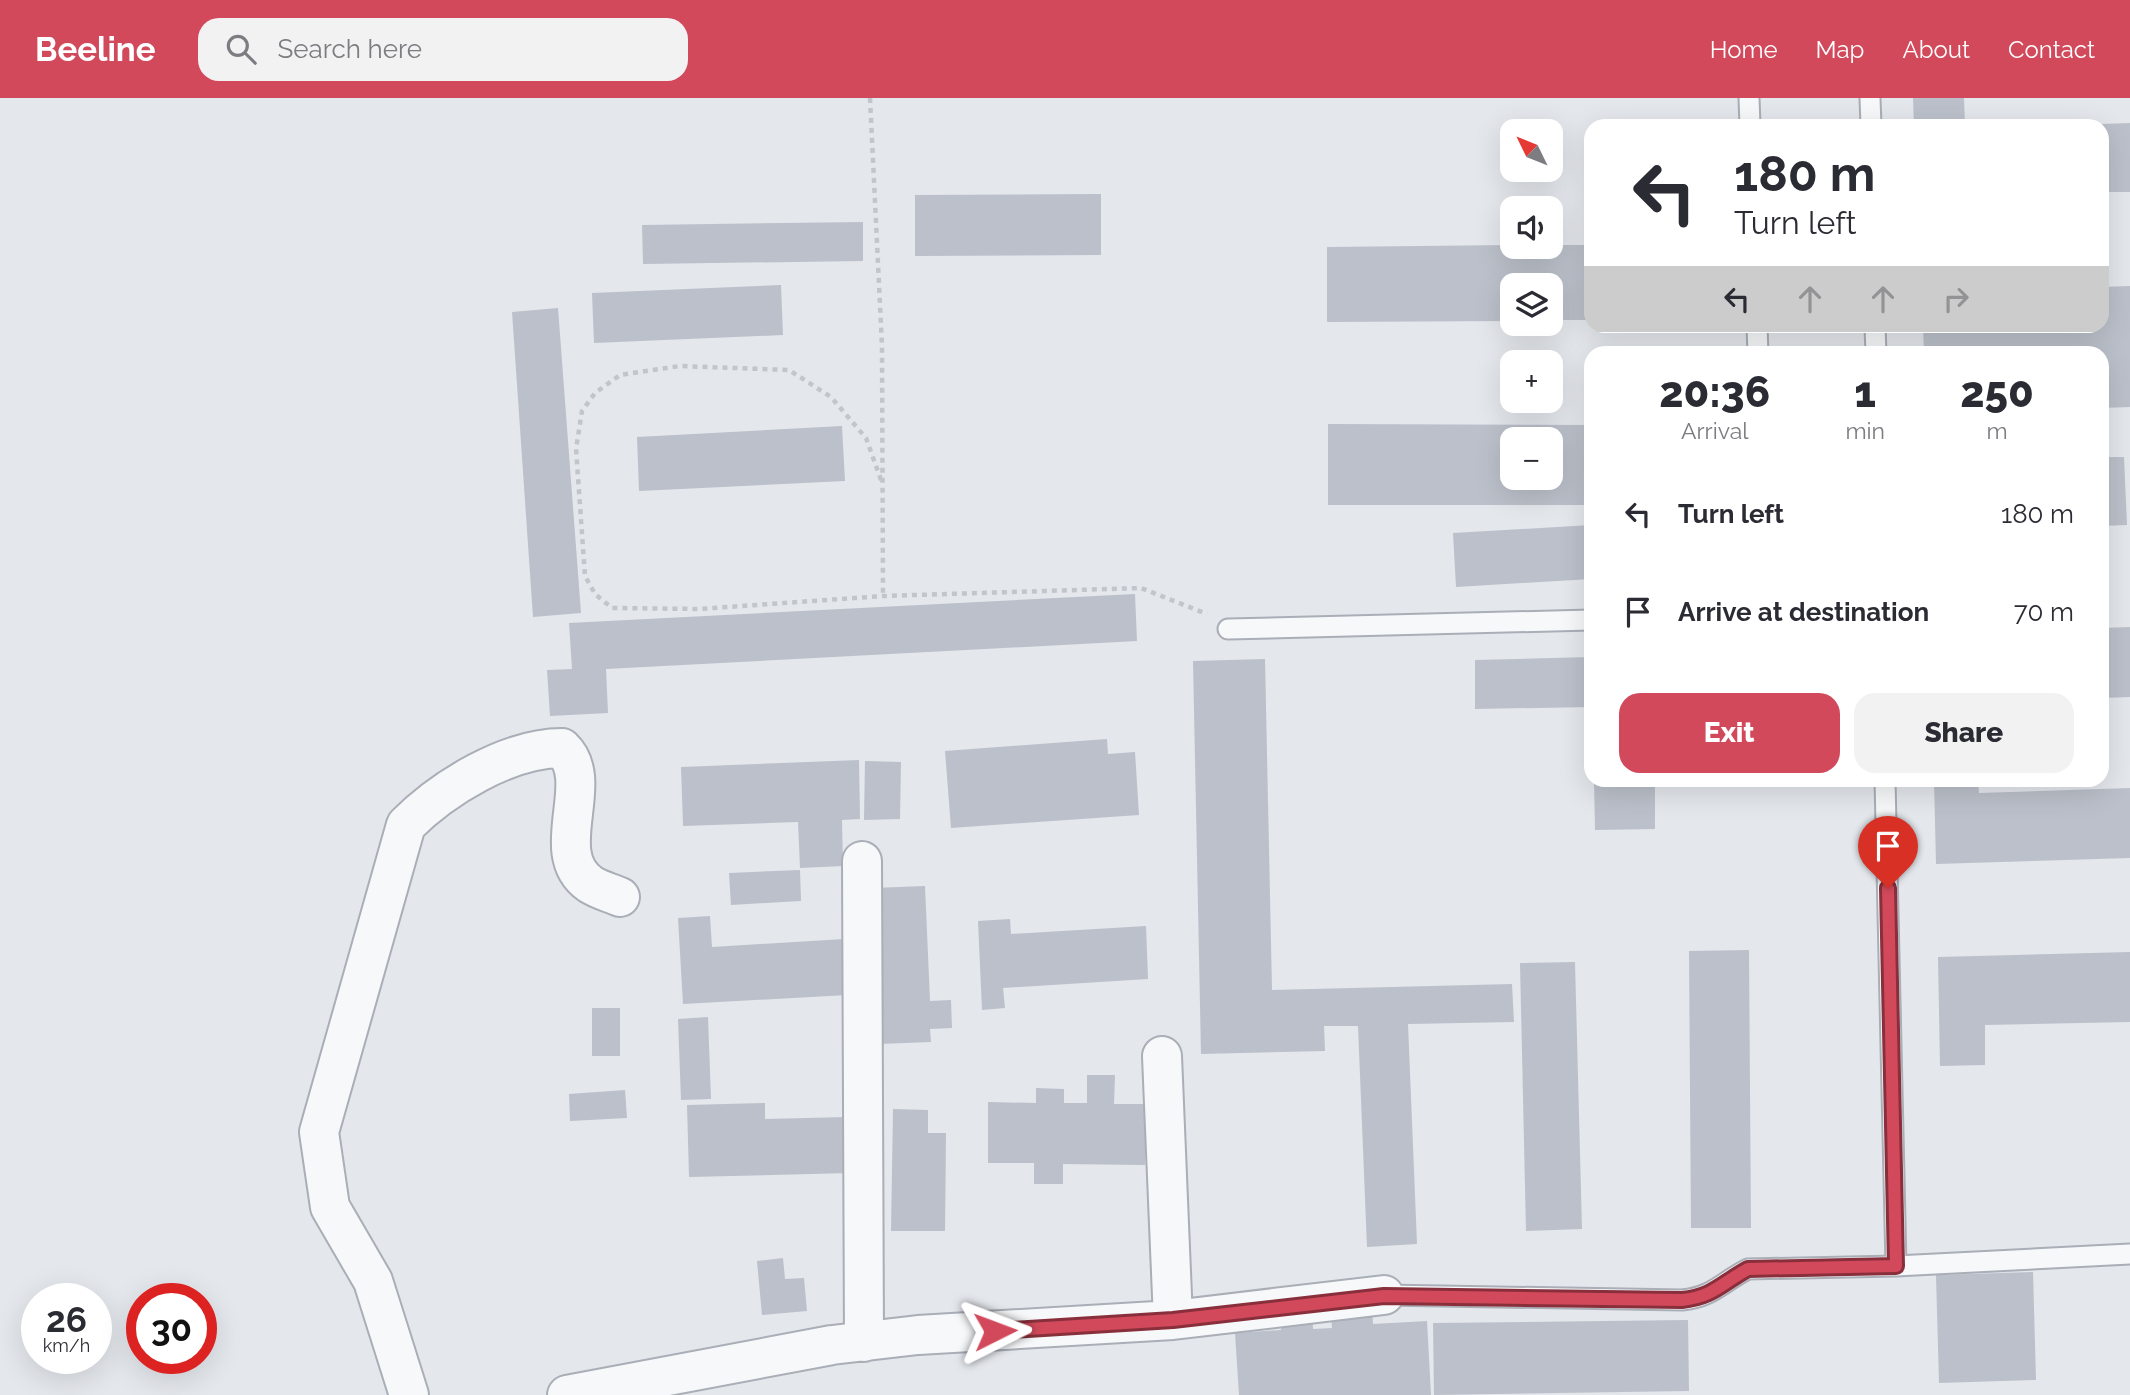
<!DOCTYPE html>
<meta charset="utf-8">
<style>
:root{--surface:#fff;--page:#f2f2f3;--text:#2b2b33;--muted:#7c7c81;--accent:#d1495b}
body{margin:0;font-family:Raleway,sans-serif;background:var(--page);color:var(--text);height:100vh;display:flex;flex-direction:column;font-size:26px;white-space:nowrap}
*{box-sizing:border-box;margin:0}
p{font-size:23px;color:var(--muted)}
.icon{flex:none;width:38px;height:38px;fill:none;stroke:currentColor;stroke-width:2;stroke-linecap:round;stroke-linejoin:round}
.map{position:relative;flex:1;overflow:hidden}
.panel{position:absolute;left:1584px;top:248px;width:525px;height:441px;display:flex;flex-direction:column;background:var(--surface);border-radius:21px;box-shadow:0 7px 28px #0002}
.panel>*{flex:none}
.guide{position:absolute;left:1584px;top:21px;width:525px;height:214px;border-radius:21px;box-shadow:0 7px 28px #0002;background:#fff;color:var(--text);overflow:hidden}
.needle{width:46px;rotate:313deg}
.controls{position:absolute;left:1500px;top:21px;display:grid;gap:14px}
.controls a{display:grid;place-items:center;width:63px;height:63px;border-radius:14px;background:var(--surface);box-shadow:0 7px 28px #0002;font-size:35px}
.speed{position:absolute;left:21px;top:1185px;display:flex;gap:14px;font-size:35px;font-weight:700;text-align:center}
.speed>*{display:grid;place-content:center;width:91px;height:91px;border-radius:50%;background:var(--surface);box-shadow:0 7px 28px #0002;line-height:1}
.speed small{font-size:18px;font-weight:400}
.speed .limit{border:10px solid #d22;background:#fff;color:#111}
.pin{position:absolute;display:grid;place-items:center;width:60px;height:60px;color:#fff;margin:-72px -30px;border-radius:50% 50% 50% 0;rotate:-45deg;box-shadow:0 0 7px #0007}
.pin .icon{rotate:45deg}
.me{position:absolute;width:77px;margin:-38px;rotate:87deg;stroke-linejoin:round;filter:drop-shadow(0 0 5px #0008)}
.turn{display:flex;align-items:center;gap:24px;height:147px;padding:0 35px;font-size:32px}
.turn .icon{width:91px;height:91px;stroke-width:2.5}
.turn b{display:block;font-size:49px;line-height:60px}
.lanes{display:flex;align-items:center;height:66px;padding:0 35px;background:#0003;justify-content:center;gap:35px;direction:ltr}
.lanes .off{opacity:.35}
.eta{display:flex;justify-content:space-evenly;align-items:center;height:119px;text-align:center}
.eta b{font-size:42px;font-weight:800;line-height:49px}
.action{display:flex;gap:14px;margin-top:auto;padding:14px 35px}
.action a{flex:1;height:80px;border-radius:21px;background:var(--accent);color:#fff;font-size:28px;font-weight:800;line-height:80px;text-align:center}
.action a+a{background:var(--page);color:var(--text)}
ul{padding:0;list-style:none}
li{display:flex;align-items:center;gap:21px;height:98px;padding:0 35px}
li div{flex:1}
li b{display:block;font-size:26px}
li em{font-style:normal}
header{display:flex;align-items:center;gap:42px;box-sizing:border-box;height:98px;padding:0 35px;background:var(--accent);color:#fff}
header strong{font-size:33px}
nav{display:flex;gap:38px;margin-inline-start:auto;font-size:24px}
.search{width:490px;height:63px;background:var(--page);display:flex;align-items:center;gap:18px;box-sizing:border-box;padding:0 24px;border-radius:21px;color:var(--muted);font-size:26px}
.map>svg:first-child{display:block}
.building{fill:#bbc0ca;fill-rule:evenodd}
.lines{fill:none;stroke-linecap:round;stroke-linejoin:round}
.lane-casing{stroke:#a9aeb7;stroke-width:23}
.street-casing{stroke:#a9aeb7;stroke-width:42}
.path{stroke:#c2c5cb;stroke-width:4.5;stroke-dasharray:5 5;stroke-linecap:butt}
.lane{stroke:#f7f8fa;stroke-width:19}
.street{stroke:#f7f8fa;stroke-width:38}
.route-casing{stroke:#882f3b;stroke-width:18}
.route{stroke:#d1495b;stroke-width:12}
</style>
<header>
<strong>Beeline</strong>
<div class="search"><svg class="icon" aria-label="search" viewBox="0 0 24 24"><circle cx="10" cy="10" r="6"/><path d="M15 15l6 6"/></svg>Search here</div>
<nav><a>Home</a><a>Map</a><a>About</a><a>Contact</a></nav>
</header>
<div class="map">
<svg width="2130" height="1297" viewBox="0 0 2130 1297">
<rect width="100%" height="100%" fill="#e4e7ec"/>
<path class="building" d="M1913 0H1964L1965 28H1914Z
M2130 25V94H2102V26Z
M1101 96V157L915 158V97Z
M863 124V163L643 166 642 127Z
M1512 147H1591V222H1550V187H1512V223L1327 224V149Z
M781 187 783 237 594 245 592 195Z
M2130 188V309L2102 310V256H1924L1923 228H2102V189Z
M558 210 581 515 533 519 512 214Z
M1328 326 1591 327V407H1328ZM1512 341H1550V380H1512Z
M842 328 845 383 639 393 637 339Z
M2102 359H2124L2127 427 2102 428Z
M1591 427V481L1456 489 1453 435Z
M1135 496 1137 543 606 571 608 615 550 618 547 572 572 571 569 525Z
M2130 529V599L2102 600V530Z
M1591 559V609L1475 611V562Z
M1265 561 1272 892 1512 886 1514 924 1408 926 1417 1146 1367 1149 1358 928H1324L1325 953 1201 956 1193 563Z
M1107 641 1108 656 1135 654 1139 717 951 730 945 653Z
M859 662 860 721 842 722 843 768 800 770 798 724 683 728 681 669Z
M865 663 901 664 900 721 864 722Z
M1594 682H1655V731L1595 732Z
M1934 682H1978L1979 695 2130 690V760L1936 766Z
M800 772 801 803 731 807 729 775Z
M925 788 930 903 951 902 952 930 930 931 931 944 879 946 874 790Z
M710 818 712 849 844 841 847 897 683 906 678 820Z
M1010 821 1011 836 1146 828 1148 881 1003 890 1005 910 982 912 978 823Z
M1749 852 1751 1130H1691L1689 853Z
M2130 854V924L1985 927V967L1940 968 1938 859Z
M1575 864 1582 1131 1526 1133 1520 865Z
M592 910H620V958H592Z
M708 919 711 1001 681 1002 678 921Z
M1087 977H1115L1114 1006H1147L1145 1067 1063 1066V1086H1034V1065H988V1004L1036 1005V990L1064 991V1005H1087Z
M625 992 627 1020 570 1023 569 996Z
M765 1005V1021L848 1019 850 1075 689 1079 687 1007Z
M893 1011 928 1012V1035H946L945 1133H891Z
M783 1160 785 1181 804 1180 807 1213 762 1217 757 1163Z
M2033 1174 2036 1282 1939 1285 1936 1177Z
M1372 1203 1373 1226 1427 1223 1431 1297H1239L1235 1235 1281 1232 1280 1213 1312 1211 1313 1231 1332 1230 1330 1205Z
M1688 1222 1689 1293 1434 1297 1433 1225Z"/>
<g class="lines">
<defs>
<path id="lane" d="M1749 0 1750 28
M1870 0 1871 28
M1757 228 1758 256
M1875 228 1876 256
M1228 531 1591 522
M1885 682 1896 1168
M1384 1197 1682 1202C1713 1199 1722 1184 1748 1171L1896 1168 2130 1156"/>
<path id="street" d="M862 763 864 1244
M1162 958 1173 1222
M409 1297 373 1183 330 1109 319 1034 406 727C443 690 508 650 562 650 598 684 545 754 590 786 599 792 611 795 620 799
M567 1297 832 1247 918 1237 1173 1222 1384 1197"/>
</defs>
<use href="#lane" class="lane-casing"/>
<use href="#street" class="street-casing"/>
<path class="path" d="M870 0 882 248 883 498
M881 382 866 340 831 299 789 272 680 268 620 277 595 295 582 313 576 351 585 478 595 496 612 510 699 511 883 498 1141 490 1207 516"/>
<use href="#lane" class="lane"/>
<use href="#street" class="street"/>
</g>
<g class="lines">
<defs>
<path id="route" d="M995 1233 1173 1222 1384 1198 1682 1202C1713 1199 1722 1185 1748 1171L1896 1168 1888 790"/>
</defs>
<use href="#route" class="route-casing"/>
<use href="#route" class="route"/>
</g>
</svg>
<div class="controls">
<a><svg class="needle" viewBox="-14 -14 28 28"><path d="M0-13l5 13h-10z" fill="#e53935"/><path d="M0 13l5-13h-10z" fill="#7c7c81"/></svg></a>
<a><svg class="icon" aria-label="sound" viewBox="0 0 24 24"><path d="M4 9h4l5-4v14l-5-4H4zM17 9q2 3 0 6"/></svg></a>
<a><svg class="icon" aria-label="layers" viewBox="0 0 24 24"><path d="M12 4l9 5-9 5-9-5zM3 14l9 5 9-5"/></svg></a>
<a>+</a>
<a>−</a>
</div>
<div class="speed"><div>26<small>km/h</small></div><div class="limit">30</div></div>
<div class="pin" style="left:1888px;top:790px;background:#d93025"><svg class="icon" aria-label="arrive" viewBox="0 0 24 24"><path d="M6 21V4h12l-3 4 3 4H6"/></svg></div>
<svg class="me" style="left:995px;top:1233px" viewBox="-20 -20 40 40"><path d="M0-17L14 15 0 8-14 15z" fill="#d1495b" stroke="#fff" stroke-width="4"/></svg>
<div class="guide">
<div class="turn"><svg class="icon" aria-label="left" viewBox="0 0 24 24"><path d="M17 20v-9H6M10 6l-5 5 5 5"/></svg><div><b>180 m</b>Turn left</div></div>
<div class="lanes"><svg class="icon" aria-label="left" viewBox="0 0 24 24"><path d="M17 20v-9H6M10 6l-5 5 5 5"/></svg><svg class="icon off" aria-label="ahead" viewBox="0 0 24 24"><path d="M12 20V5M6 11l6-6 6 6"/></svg><svg class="icon off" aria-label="ahead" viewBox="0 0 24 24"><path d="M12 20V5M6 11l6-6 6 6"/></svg><svg class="icon off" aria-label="right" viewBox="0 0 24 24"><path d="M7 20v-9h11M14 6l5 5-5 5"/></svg></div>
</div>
<section class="panel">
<div class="eta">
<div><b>20:36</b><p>Arrival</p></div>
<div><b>1</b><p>min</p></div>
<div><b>250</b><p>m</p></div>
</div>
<ul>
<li><svg class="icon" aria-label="left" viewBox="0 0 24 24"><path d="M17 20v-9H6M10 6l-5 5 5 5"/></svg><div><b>Turn left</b></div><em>180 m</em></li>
<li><svg class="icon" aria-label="arrive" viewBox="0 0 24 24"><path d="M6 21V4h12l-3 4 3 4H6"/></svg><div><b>Arrive at destination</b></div><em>70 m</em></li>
</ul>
<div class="action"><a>Exit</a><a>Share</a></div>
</section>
</div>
